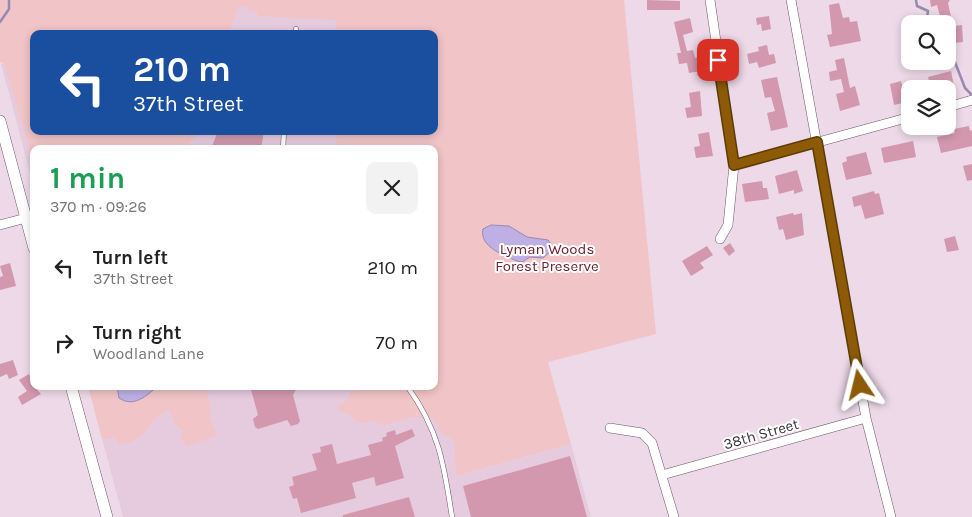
<!DOCTYPE html>
<meta charset="utf-8">
<style>
:root{--surface:#fff;--page:#f2f2f2;--text:#222;--muted:#767676}
body{margin:0;font-family:Karla,sans-serif;background:var(--page);color:var(--text);height:100vh;display:flex;flex-direction:column;font-size:19px;white-space:nowrap}
*{box-sizing:border-box;margin:0}
p{font-size:16px;color:var(--muted)}
.icon{flex:none;width:28px;height:28px;fill:none;stroke:currentColor;stroke-width:2;stroke-linecap:round;stroke-linejoin:round}
.map{position:relative;flex:1;overflow:hidden}
.sheet{position:absolute;left:30px;top:145px;width:408px;height:245px;display:flex;flex-direction:column;background:var(--surface);border-radius:10px;box-shadow:0 2px 8px #0003}
.sheet>*{flex:none}
.top-card{position:absolute;left:30px;top:30px;width:408px;height:105px;border-radius:10px;box-shadow:0 2px 8px #0003;background:#1a4fa0;color:#fff;overflow:hidden}
.controls{position:absolute;left:901px;top:15px;display:grid;gap:10px}
.controls a{display:grid;place-items:center;width:55px;height:55px;border-radius:10px;background:var(--surface);box-shadow:0 2px 8px #0003;font-size:25px}
.pin{position:absolute;display:grid;place-items:center;width:42px;height:42px;color:#fff;margin:-21px;border-radius:10px;box-shadow:0 2px 8px #0006}
.me{position:absolute;width:55px;margin:-28px;rotate:350deg;stroke-linejoin:round;filter:drop-shadow(0 0 4px #0008)}
.turn{display:flex;align-items:center;gap:18px;height:105px;padding:0 20px;font-size:22px}
.turn .icon{width:65px;height:65px;stroke-width:2.5}
.turn b{display:block;font-size:35px;line-height:42px}
.round{display:grid;place-items:center;flex:none;width:52px;height:52px;border-radius:10px;background:var(--page)}
.head{display:flex;align-items:center;justify-content:space-between;height:85px;padding:0 20px}
h1{font-size:30px;font-weight:700;line-height:38px;color:#1e9e55}
ul{padding:0;list-style:none}
li{display:flex;align-items:center;gap:15px;height:75px;padding:0 20px}
li div{flex:1}
li b{display:block;font-size:19px}
li em{font-style:normal}
.map>svg:first-child{display:block}
.built{fill:#e6cbdf}
.green{fill:#f1c4c7}
.water{fill:#beb0e5;stroke:#968ab1}
.lines{fill:none;stroke-linecap:round;stroke-linejoin:round}
.stream{stroke:#968ab1;stroke-width:2.5}
.building{fill:#d398ae}
.service-casing{stroke:#6a5865;stroke-width:5.5}
.minor-casing{stroke:#6a5865;stroke-width:10}
.secondary-casing{stroke:#6a5865;stroke-width:12}
.service{stroke:#fff;stroke-width:4.5}
.minor{stroke:#fff;stroke-width:9}
.secondary{stroke:#fff;stroke-width:11}
.route-casing{stroke:#5c3b05;stroke-width:12}
.route{stroke:#8d5b07;stroke-width:9}
.labels{text-anchor:middle;stroke-width:4;stroke-linejoin:round;paint-order:stroke}
.park-label{font-size:15px;fill:#6b202d;stroke:#fff}
.street-label{font-size:15px;fill:#3a3238;stroke:#fff}
</style>
<div class="map">
<svg width="972" height="517" viewBox="0 0 972 517">
<rect width="100%" height="100%" fill="#edd9e8"/>
<path class="built" d="M234 0H434L456 476 571 444 591 517H123L88 386H434V149H34V187L1 64 34 55V131H434V34H110Z"/>
<path class="green" d="M0 0H624L656 334 548 362 571 444 456 476 454 440 441 433 433 418 412 417 385 425 372 421 359 423 355 421 351 415 338 410V405L346 401 355 386H434V149H336L337 131H434V34H344V30H336V20L258 16 257 12H251L246 6 237 9 229 34H34V131H199L193 140 189 142V149H34V164L4 63 0 62Z
M88 386H210L207 393 212 412 209 415 217 436 187 446 181 439 183 430 175 424 170 410C144 419 150 443 118 444L115 436 111 439H102Z"/>
<path class="water" d="M491 225 509 226 527 237 548 240 552 245 551 251 543 258 530 257 522 262 517 261C504 255 479 247 483 229Z
M117 386H158C146 396 134 408 119 398Z"/>
<g class="lines">
<path class="stream" d="M916 0 917 6 928 11 926 24
M0 22 9 9V0
M948 58 953 57 965 88 972 95"/>
</g>
<path class="building" d="M647 0 680 1V10H647Z
M930 0H950L948 3 951 17 941 20 937 5 931 7Z
M839 3 843 18 849 17 850 22 857 21 861 41 830 47 827 35 832 34 829 5Z
M769 16 771 29 762 31 761 24 757 25 756 18Z
M690 18 693 32 683 35 687 51 693 50 695 58 699 57 701 71 689 73 687 63 679 64 677 53H681L674 22Z
M962 25 963 42 954 43 953 26Z
M767 45 769 55 774 54 776 63 759 68 757 62 749 64 747 54 759 51 758 47Z
M844 58 850 88 855 86 860 105 840 111 836 94 844 92 841 79 830 81 829 72 837 70 835 60Z
M951 71 954 86 931 89 928 77Z
M777 77 788 127 771 131 767 113 775 111 771 97 765 98 761 80Z
M901 81 907 102 894 105 890 84Z
M700 91 702 116 687 118 685 108 691 107 689 93Z
M969 126 970 131 972 130V146L941 153 937 137 955 133 954 129Z
M218 131H264L261 149H211Z
M709 132 713 156 696 158 694 147 700 146 698 134Z
M913 141 916 157 884 163 881 148Z
M866 152 872 174 846 180 842 163 847 161 846 157Z
M972 164V180L967 181 963 166Z
M797 170 803 191 794 194V190L779 194 775 176Z
M762 181 763 188H767L769 199 745 202 742 184Z
M874 191 875 194 879 193 884 214 865 219 861 205 854 207 852 197Z
M793 213 794 215 802 213 804 235 786 240 783 229 779 230 776 217Z
M955 236 959 250 947 252 944 239Z
M730 243 735 251 729 256 723 248Z
M707 246 713 255 700 263 704 268 691 276 682 261Z
M10 263 16 286 0 290V277L3 276 0 266Z
M13 360 18 375 9 379 7 374 0 377V364Z
M29 374 34 386 41 394 22 405 18 397 27 391 19 380Z
M250 386H298L293 395 300 421 298 424 291 426 287 420 258 429 255 427 253 419 258 415Z
M412 429 415 436 395 446 404 478 376 486 374 477 352 483 356 498 301 513 297 498 293 499 289 487 294 485 292 477 317 470 312 454 321 452 320 447 332 444 337 464 371 455 368 445 383 441 382 438 387 436 386 433 395 430 396 435Z
M570 456 587 517H471L463 486Z
M409 497 415 517H343V515Z"/>
<g class="lines">
<defs>
<path id="service" d="M296 34V29
M283 149 284 131
M407 386C439 430 444 464 452 517"/>
<path id="minor" d="M710 0 734 165 728 225 720 239
M791 0 866 418 891 517
M948 107 972 100
M734 165 910 117
M0 225 26 218
M610 428 642 433 652 443 674 517
M662 475 866 418"/>
<path id="secondary" d="M0 121 34 248
M71 386 107 517"/>
</defs>
<use href="#service" class="service-casing"/>
<use href="#minor" class="minor-casing"/>
<use href="#secondary" class="secondary-casing"/>
<use href="#service" class="service"/>
<use href="#minor" class="minor"/>
<use href="#secondary" class="secondary"/>
</g>
<g class="lines">
<defs>
<path id="route" d="M718 60 734 165 817 142 860 385"/>
</defs>
<use href="#route" class="route-casing"/>
<use href="#route" class="route"/>
</g>
<g class="labels">
<g class="park-label">
<text x="547" y="254">Lyman Woods<tspan x="547" dy="17">Forest Preserve</tspan></text>
</g>
<g class="street-label">
<text transform="translate(761 434) rotate(-16)" y="5">38th Street</text>
</g>
</g>
</svg>
<div class="controls">
<a><svg class="icon" aria-label="search" viewBox="0 0 24 24"><circle cx="10" cy="10" r="6"/><path d="M15 15l6 6"/></svg></a>
<a><svg class="icon" aria-label="layers" viewBox="0 0 24 24"><path d="M12 4l9 5-9 5-9-5zM3 14l9 5 9-5"/></svg></a>
</div>
<div class="pin" style="left:718px;top:60px;background:#d93025"><svg class="icon" aria-label="arrive" viewBox="0 0 24 24"><path d="M6 21V4h12l-3 4 3 4H6"/></svg></div>
<svg class="me" style="left:860px;top:385px" viewBox="-20 -20 40 40"><path d="M0-17L14 15 0 8-14 15z" fill="#8d5b07" stroke="#fff" stroke-width="4"/></svg>
<div class="top-card">
<div class="turn"><svg class="icon" aria-label="left" viewBox="0 0 24 24"><path d="M17 20v-9H6M10 6l-5 5 5 5"/></svg><div><b>210 m</b>37th Street</div></div>
</div>
<section class="sheet">
<div class="head"><div><h1>1 min</h1><p>370 m · 09:26</p></div><a class="round"><svg class="icon" aria-label="close" viewBox="0 0 24 24"><path d="M6 6l12 12M18 6L6 18"/></svg></a></div>
<ul>
<li><svg class="icon" aria-label="left" viewBox="0 0 24 24"><path d="M17 20v-9H6M10 6l-5 5 5 5"/></svg><div><b>Turn left</b><p>37th Street</p></div><em>210 m</em></li>
<li><svg class="icon" aria-label="right" viewBox="0 0 24 24"><path d="M7 20v-9h11M14 6l5 5-5 5"/></svg><div><b>Turn right</b><p>Woodland Lane</p></div><em>70 m</em></li>
</ul>
</section>
</div>
